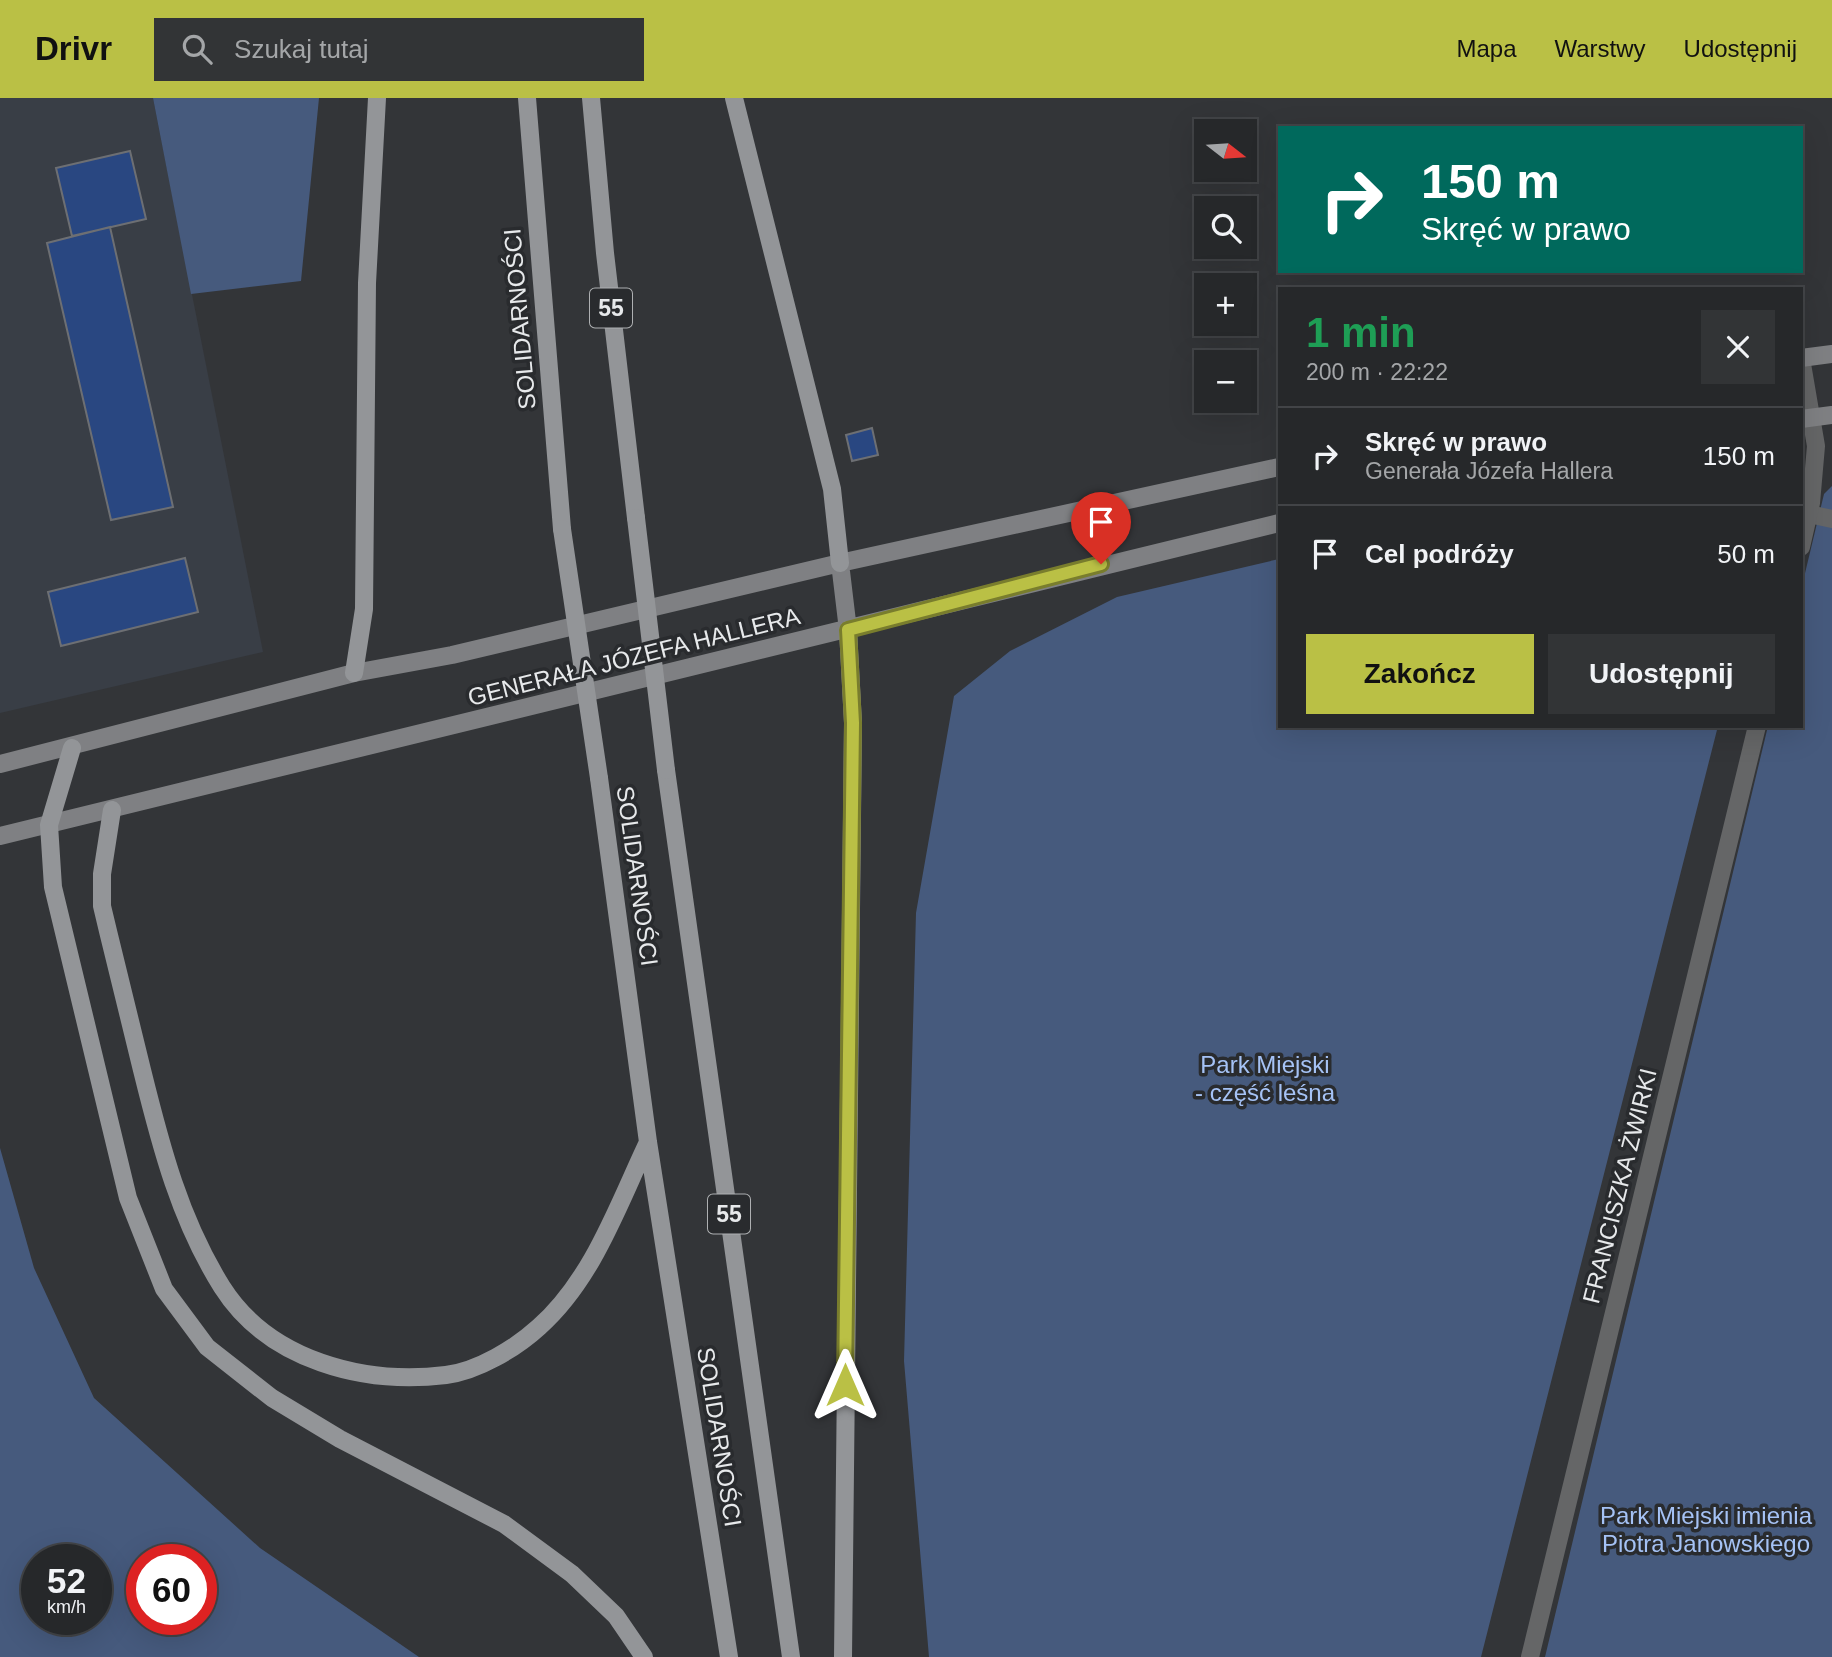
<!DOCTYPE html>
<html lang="pl">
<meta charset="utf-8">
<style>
:root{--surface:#26282a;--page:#323436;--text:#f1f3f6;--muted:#a4a6a8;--line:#424447;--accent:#bac045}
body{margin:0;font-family:Helvetica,sans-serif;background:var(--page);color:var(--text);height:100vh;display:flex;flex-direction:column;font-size:26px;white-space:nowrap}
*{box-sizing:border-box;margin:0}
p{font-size:23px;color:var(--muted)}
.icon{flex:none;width:38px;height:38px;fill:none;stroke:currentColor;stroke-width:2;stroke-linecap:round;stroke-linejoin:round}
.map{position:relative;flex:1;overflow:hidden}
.side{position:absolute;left:1278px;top:189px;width:525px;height:441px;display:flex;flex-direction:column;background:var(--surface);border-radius:0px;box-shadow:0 7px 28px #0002,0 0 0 2px var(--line)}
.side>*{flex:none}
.banner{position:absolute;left:1278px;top:28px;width:525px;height:147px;border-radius:0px;box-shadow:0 7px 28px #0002,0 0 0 2px var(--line);background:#00695c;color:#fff;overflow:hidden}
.needle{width:46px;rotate:107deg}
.buttons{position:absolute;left:1194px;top:21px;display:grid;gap:14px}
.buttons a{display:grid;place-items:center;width:63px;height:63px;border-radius:0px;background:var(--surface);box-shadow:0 7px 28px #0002,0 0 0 2px var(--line);font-size:35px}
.speed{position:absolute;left:21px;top:1446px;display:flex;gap:14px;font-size:35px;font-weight:700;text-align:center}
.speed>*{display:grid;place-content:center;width:91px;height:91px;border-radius:50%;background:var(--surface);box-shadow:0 7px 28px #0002,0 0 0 2px var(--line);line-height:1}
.speed small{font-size:18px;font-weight:400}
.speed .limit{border:10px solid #d22;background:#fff;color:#111}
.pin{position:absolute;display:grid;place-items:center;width:60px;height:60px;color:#fff;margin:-72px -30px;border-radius:50% 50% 50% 0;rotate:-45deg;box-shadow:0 0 7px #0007}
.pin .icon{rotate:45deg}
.me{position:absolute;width:77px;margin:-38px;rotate:0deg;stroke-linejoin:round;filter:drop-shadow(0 0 5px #0008)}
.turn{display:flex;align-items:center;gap:24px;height:147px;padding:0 28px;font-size:32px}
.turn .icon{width:91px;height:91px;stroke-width:2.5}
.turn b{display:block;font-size:49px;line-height:60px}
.round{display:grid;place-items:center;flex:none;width:74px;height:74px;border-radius:0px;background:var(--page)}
.summary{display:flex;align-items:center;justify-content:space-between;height:119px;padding:0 28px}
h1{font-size:42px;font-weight:700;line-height:52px;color:#1e9e55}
.cta{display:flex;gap:14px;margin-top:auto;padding:14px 28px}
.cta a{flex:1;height:80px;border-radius:0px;background:var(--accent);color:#111;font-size:28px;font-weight:700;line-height:80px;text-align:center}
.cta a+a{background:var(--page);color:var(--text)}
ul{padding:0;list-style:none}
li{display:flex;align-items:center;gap:21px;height:98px;padding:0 28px;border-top:2px solid var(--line)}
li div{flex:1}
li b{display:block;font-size:26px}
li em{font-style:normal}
header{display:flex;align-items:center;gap:42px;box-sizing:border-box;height:98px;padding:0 35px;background:var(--accent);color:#111}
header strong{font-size:33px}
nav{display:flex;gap:38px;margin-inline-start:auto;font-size:24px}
.search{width:490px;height:63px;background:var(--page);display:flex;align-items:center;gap:18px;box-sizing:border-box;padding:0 24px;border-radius:0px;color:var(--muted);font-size:26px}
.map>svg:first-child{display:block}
.built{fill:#393e46}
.green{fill:#465a7d;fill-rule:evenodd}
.building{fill:#294781;stroke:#6d6f73;stroke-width:2}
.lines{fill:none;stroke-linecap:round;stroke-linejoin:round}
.service{stroke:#656667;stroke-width:18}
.minor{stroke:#656667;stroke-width:18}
.secondary{stroke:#7f8083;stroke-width:18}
.primary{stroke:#939598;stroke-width:18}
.primary-bridge{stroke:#939598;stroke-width:18}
.route-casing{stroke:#797d2d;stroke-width:18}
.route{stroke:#bac045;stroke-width:12}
.labels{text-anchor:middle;stroke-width:7;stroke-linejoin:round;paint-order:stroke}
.shield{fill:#292b2e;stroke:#aeb0b2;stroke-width:2}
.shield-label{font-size:23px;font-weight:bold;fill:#e7e9eb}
.street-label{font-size:24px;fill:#e7e9eb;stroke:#292b2e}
.park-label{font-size:24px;fill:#a5c2f5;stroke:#292b2e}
</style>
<header>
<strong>Drivr</strong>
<div class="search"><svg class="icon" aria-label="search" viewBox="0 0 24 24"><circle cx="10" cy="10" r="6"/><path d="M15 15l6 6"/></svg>Szukaj tutaj</div>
<nav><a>Mapa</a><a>Warstwy</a><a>Udostępnij</a></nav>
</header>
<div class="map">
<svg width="1832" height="1559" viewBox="0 0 1832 1559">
<rect width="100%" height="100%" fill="#333538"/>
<path class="built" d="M0 0H153L263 554 0 615Z"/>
<path class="green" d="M153 0H319L301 183 191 196Z
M1832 388V1559H1545L1768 628H1801V492L1824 396Z
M1279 461V628H1718L1481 1559H929L904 1263 916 815 954 598 1010 553 1117 499Z
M0 1050 34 1170 94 1300 260 1450 419 1559H0ZM37 1461H96V1521H37ZM142 1461H201V1521H142Z"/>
<path class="building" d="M130 53 146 121 72 138 56 70Z
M110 129 173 409 111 422 47 145Z
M872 330 878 357 852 363 846 337Z
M185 460 198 514 61 548 48 494Z"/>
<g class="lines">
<path class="service" d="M1809 416 1832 421"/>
<path class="minor" d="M1801 449 1811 405 1816 348 1801 260
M1530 1559 1757 628"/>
<path class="secondary" d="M1801 260 1832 256
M1801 321 1832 317
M840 465 848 532
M0 666 354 575 452 557 840 465 1279 369
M0 738 1279 425"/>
<path class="primary" d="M527 0 562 431
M591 0 605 155 636 420
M734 0 832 391 840 465
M354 575 364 511 367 185 377 0
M72 650 49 727 53 789 128 1100 164 1191 207 1249 272 1300 340 1341 504 1426 572 1476 616 1518 644 1559
M666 672 791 1559
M599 680 648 1044 729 1559
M112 712 102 776V808C115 863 129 918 142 972 161 1049 180 1122 222 1189 269 1263 364 1287 446 1277 478 1273 516 1250 539 1229 593 1181 618 1107 648 1044
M843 1559 853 625 848 532"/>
<path class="primary-bridge" d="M636 420 666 672
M562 431 599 680"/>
</g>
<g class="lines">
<defs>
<path id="route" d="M845 1287 853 625 848 532 1101 466"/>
</defs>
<use href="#route" class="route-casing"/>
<use href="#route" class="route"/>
</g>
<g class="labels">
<g class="shield">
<rect x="590" y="190.5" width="42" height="39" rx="5"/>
<rect x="708" y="1096.5" width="42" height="39" rx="5"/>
</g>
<g class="shield-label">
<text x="611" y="218">55</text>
<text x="729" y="1124">55</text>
</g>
<g class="street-label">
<text transform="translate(520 221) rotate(-95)" y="8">SOLIDARNOŚCI</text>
<text transform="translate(634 559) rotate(-14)" y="8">GENERAŁA JÓZEFA HALLERA</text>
<text transform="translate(637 778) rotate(82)" y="8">SOLIDARNOŚCI</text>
<text transform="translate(1620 1088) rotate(-76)" y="8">FRANCISZKA ŻWIRKI</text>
<text transform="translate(719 1339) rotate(81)" y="8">SOLIDARNOŚCI</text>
</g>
<g class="park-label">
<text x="1265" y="975">Park Miejski<tspan x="1265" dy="28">- część leśna</tspan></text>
<text x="1706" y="1426">Park Miejski imienia<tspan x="1706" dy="28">Piotra Janowskiego</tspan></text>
</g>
</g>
</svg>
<div class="buttons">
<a><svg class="needle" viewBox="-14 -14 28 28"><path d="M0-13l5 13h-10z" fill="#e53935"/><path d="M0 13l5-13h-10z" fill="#a4a6a8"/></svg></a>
<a><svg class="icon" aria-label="search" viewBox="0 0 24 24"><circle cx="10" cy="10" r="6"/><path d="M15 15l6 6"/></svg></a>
<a>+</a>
<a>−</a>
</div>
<div class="speed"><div>52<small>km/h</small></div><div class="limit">60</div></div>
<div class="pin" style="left:1101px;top:466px;background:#d93025"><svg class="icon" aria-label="arrive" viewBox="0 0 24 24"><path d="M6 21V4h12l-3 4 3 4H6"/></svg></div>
<svg class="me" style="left:845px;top:1287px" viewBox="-20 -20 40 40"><path d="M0-17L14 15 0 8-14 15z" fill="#bac045" stroke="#fff" stroke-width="4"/></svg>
<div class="banner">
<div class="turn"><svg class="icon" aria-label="right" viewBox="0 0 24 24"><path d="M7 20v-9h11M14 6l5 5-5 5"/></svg><div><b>150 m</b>Skręć w prawo</div></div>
</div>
<section class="side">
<div class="summary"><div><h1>1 min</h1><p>200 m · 22:22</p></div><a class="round"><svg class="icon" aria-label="close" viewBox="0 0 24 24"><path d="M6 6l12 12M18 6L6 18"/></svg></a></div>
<ul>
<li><svg class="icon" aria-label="right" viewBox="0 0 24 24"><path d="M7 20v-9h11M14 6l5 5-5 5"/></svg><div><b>Skręć w prawo</b><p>Generała Józefa Hallera</p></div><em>150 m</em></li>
<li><svg class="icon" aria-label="arrive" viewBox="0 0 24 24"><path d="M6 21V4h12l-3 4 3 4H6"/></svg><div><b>Cel podróży</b></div><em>50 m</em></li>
</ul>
<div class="cta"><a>Zakończ</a><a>Udostępnij</a></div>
</section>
</div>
